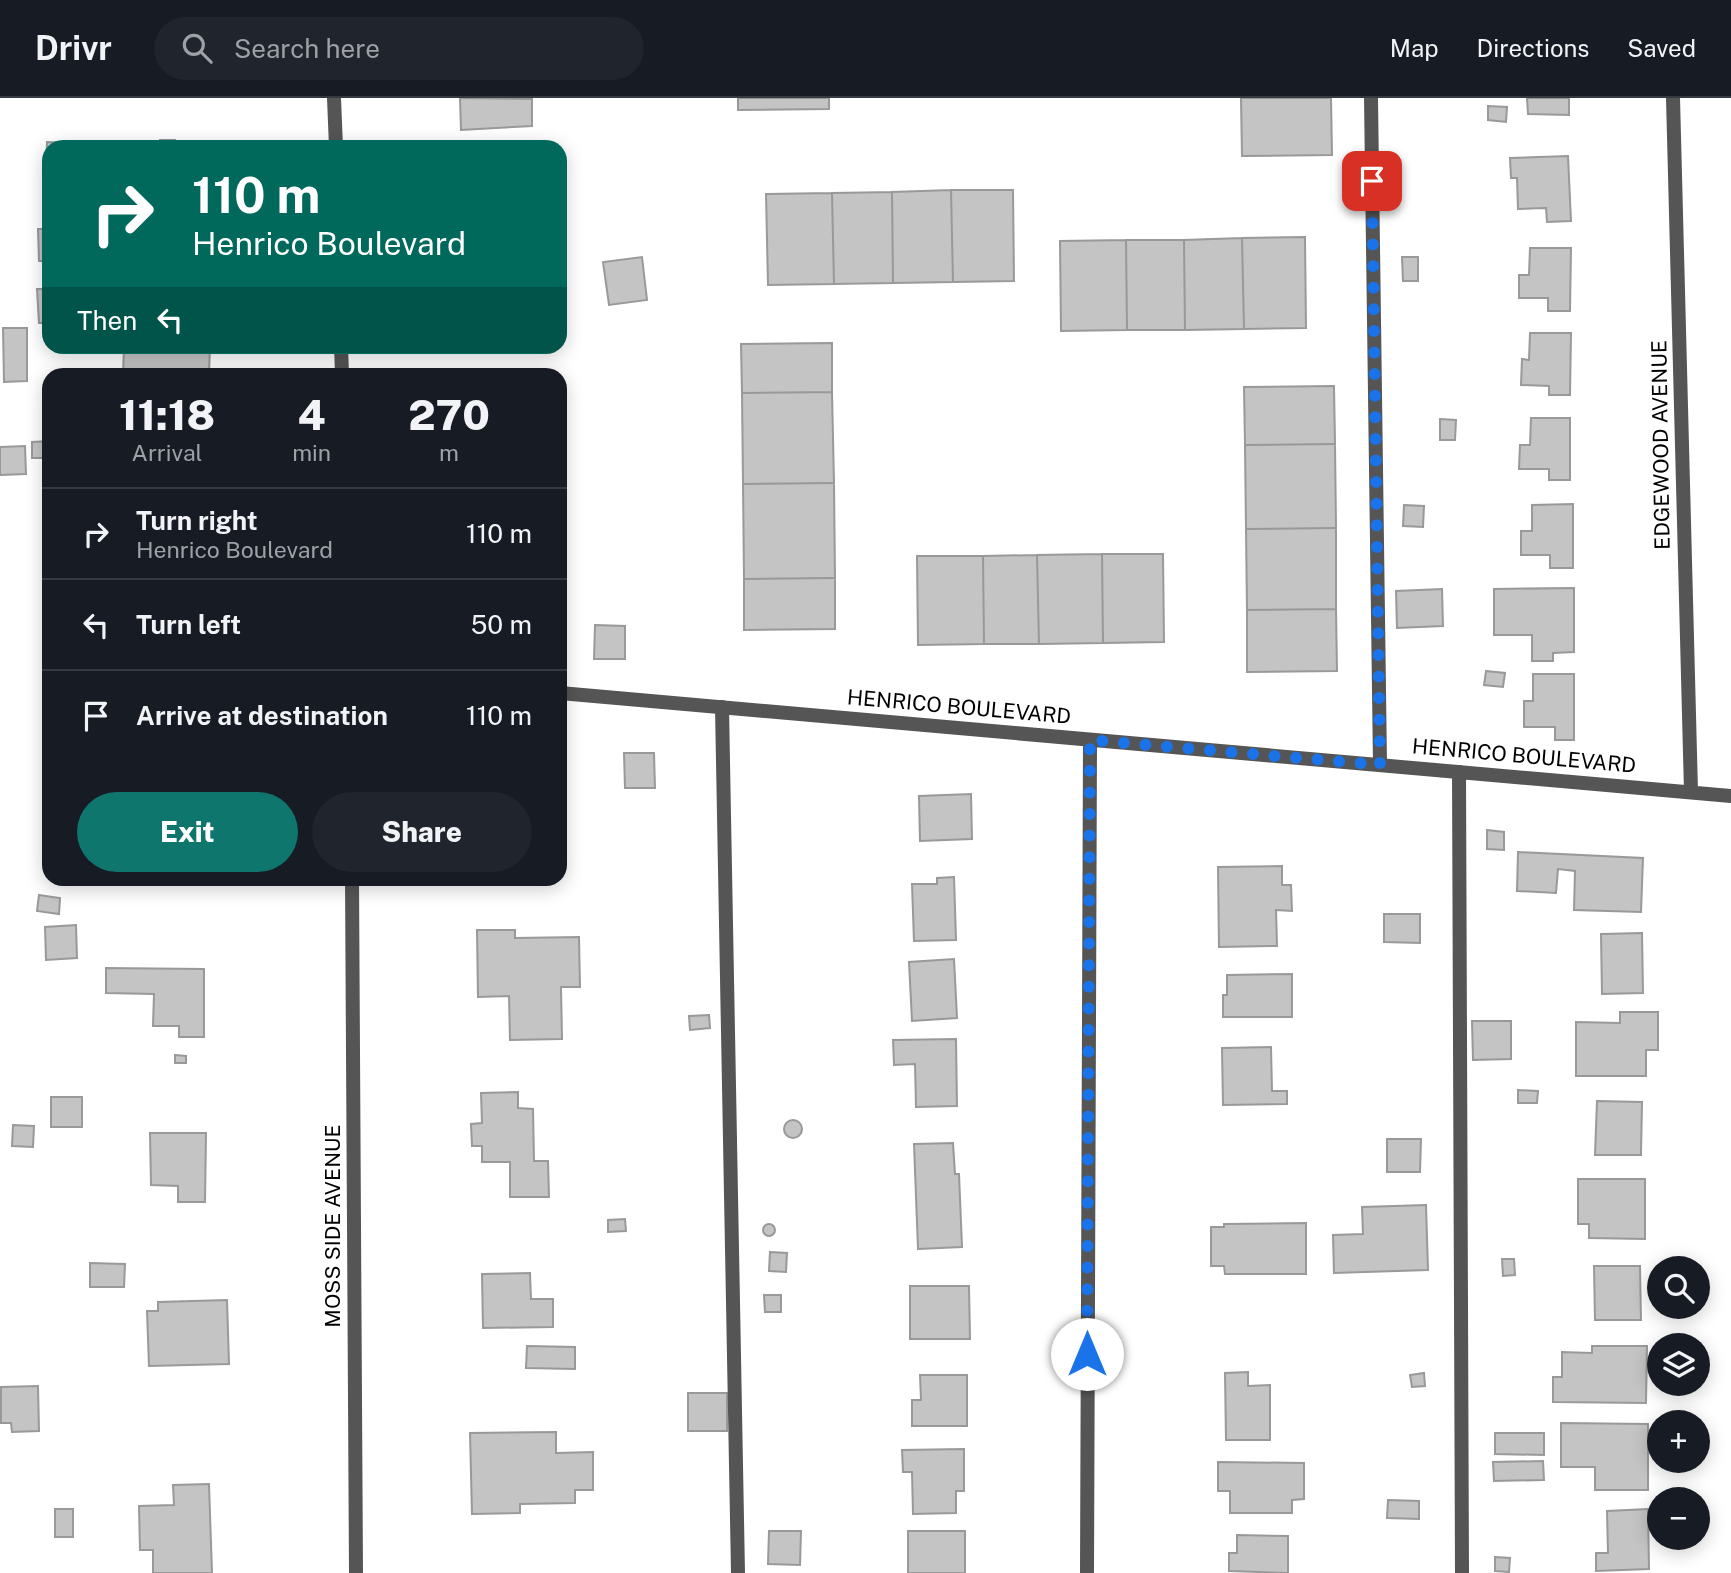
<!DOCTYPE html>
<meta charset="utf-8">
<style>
:root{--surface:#171b24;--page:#20242c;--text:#f1f3f6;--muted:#9ea1a6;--line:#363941;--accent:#0f766e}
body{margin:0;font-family:"Public Sans",sans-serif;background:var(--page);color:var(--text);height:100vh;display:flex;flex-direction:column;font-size:26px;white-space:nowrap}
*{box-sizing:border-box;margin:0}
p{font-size:23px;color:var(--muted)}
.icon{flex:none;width:38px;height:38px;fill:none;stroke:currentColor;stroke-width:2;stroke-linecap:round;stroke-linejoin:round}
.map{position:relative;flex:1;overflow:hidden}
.panel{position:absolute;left:42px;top:270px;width:525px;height:518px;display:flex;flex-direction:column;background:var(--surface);border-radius:21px;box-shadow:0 4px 18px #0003}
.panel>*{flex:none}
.hud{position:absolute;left:42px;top:42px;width:525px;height:214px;border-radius:21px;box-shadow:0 4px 18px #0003;background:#00695c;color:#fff;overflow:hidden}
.fabs{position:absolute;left:1647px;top:1158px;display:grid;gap:14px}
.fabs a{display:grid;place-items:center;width:63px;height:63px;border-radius:50%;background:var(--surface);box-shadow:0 4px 18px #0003;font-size:35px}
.pin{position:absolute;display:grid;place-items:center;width:60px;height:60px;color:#fff;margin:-30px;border-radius:14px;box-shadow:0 4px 10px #0006}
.me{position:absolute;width:77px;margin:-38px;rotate:0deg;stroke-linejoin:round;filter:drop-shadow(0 0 5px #0008)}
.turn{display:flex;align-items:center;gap:24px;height:147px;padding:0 35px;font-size:32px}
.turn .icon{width:91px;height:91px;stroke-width:2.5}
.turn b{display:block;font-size:49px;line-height:60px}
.then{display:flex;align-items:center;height:66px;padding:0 35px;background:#0003;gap:14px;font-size:26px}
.eta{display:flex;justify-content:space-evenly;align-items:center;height:119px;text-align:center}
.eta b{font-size:42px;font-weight:800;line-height:49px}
.action{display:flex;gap:14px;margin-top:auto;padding:14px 35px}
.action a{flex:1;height:80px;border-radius:42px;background:var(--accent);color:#fff;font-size:28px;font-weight:800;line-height:80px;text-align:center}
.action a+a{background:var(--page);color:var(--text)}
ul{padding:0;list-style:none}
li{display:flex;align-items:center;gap:21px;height:91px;padding:0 35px;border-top:2px solid var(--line)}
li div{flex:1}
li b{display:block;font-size:26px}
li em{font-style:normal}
header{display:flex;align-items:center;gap:42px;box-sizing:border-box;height:98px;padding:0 35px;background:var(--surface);border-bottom:2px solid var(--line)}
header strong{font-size:33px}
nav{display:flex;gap:38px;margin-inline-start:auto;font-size:24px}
.search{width:490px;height:63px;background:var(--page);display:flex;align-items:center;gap:18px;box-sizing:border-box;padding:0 24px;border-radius:38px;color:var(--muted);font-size:26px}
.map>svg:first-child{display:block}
.building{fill:#c4c4c4;stroke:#999;stroke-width:2}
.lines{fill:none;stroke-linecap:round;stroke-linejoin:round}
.lane{stroke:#555;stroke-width:14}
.street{stroke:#555;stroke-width:14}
.route{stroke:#1a73e8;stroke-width:12;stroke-dasharray:0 21.6}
.labels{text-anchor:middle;stroke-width:6;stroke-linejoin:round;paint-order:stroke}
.street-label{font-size:21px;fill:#000;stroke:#fff}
</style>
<header>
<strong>Drivr</strong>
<div class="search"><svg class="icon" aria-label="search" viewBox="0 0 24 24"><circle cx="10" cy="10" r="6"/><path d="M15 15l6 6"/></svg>Search here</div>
<nav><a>Map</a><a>Directions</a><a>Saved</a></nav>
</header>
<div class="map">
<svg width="1731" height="1475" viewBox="0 0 1731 1475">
<rect width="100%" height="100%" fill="#fff"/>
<path class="building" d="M460 0 532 1V28L461 32Z
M738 0H829V11L738 12Z
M1241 0H1331L1332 57 1242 58Z
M1527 0H1569V17L1528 16Z
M1488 8 1507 9 1506 24 1488 22Z
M160 42H175V46H189V49H148V46H160Z
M47 44 68 45 67 49H49V85L46 84Z
M1568 58 1571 123 1547 124 1546 110 1518 111 1517 80H1511L1510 60Z
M951 92H1013L1014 183 953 184Z
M951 92 953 184 893 185 892 94Z
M892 94 893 185 834 186 832 95Z
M832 95 834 186 768 187 766 96Z
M38 131H49V163H39Z
M1305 139 1306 230 1244 231 1242 140Z
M1242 140 1244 231 1185 232 1184 142Z
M1126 142H1184L1185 232H1127Z
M1126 142 1127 232 1061 233 1060 143Z
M1530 150H1571L1570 213H1548V200H1519V177H1529Z
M642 159 647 202 609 207 603 164Z
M1402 159H1418V183H1403Z
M37 191H49V225H39Z
M3 230H27V283L4 284Z
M1530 235H1571L1570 297H1549V288L1521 287 1522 261 1529 262Z
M832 245V294L742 295 741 246Z
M124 248H210L209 276H123Z
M1334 288 1335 346 1245 347 1244 289Z
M832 294 834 385 743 386 742 295Z
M1531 320H1570V382H1549V371H1519L1520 347H1530Z
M1440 321 1456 322 1455 342H1440Z
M49 343V360H32V344Z
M1335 346 1336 430 1246 431 1245 347Z
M25 348 26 376 0 377V349Z
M834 385 835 480 744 481 743 386Z
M1573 406V470H1550V457H1521V433H1532V407Z
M1404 407 1424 408 1423 429 1403 428Z
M1336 430V511L1247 512 1246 431Z
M1102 456H1163L1164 544 1103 545Z
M1102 456 1103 545 1039 546 1037 457Z
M1037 457 1039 546H984L983 458Z
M917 458H983L984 546 918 547Z
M835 480V531L744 532V481Z
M1574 490V554L1553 555V563H1532V537H1494V491Z
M1442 491 1443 528 1397 530 1396 493Z
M43 498H49V529H44Z
M1336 511 1337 573 1247 574V512Z
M595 527 625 528V561H594Z
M1486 573 1505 575 1503 589 1484 587Z
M1533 576H1574V642H1555V629H1524V603H1533Z
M624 655H654L655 690H625Z
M971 696 972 741 920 743 919 698Z
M1487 732 1504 734V752L1487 751Z
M1518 754 1643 760 1641 814 1574 812 1575 773 1558 771 1556 795 1517 793Z
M1282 768V787H1291L1292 813 1276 812 1277 848 1219 849 1218 769Z
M954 779 956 842 914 843 912 786H937V780Z
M151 780H198V784L151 785Z
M39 797 60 800 59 816 37 813Z
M1384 816H1420V845L1384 844Z
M76 827 77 860 46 862 45 829Z
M477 832H515V840L579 839 580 889H561L562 941 510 942 509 898 478 899Z
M1642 835 1643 895 1602 896 1601 836Z
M954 861 957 920 912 923 909 864Z
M106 870 204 871V939H179V928H153L154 896 106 895Z
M1292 876V919H1223V897H1227V877Z
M1620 914H1658V952H1646V978H1576V924L1620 925Z
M709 917 710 930 690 932 689 918Z
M1472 923H1511V961L1473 962Z
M956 941 957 1008 916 1009 915 966 894 967 893 942Z
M1271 949 1272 993H1287V1006L1223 1007 1222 950Z
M175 957 186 958V965H175Z
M1518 992 1538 993 1537 1005H1518Z
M518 994V1010L533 1011 534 1063H548L549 1099H510V1064H482V1048H472L471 1026 482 1025 481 995Z
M51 999H82V1029H51Z
M1597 1003 1642 1004 1641 1057H1595Z
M784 1031a9 9 0 1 1 18 0a9 9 0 1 1-18 0Z
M13 1027 34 1028 33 1049 12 1048Z
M150 1035H206L205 1104H178V1088L151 1087Z
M1387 1041H1421L1420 1074H1387Z
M953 1045 955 1076H959L962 1149 918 1151 914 1046Z
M1578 1081H1645V1141L1589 1140V1126H1578Z
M1426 1107 1428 1172 1334 1175 1333 1137 1363 1136 1362 1109Z
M625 1121 626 1133 608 1134V1122Z
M1306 1125V1176H1225L1224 1168H1211V1129H1224V1126Z
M763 1132a6 6 0 1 1 12 0a6 6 0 1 1-12 0Z
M770 1154 787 1155 786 1174 769 1173Z
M1502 1161H1514L1515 1177 1503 1178Z
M90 1165 125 1166 124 1189H90Z
M1594 1168H1640L1641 1222H1595Z
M530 1175 531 1201H553V1229L483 1230 482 1176Z
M910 1188H969L970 1241H910Z
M764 1197H781V1214H765Z
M227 1202 229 1266 149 1268 147 1213H158V1204Z
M527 1248 575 1249V1271L526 1270Z
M1592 1248H1647L1646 1305 1553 1304V1279H1562V1254L1592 1255Z
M1248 1274V1288L1270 1287V1342H1226L1225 1275Z
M1424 1275 1425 1288 1412 1289 1410 1277Z
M920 1277H967V1328H912V1302H921Z
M38 1288 39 1333 12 1334 11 1325H1V1289Z
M688 1295H727V1333H688Z
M1561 1325 1648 1326V1392H1595V1369H1561Z
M556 1334V1355L593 1354V1392H575V1405L520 1406V1415L472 1416 470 1335Z
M1495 1335H1544V1357L1495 1356Z
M964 1351V1393H956V1415L913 1416 912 1374H903L902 1352Z
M1543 1363 1544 1382 1494 1383 1493 1364Z
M1218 1364 1304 1365V1401L1292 1402V1415H1230V1393H1218Z
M209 1386 212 1475H153V1452H140L139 1408 174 1407 173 1387Z
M1388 1402 1419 1403V1421L1387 1420Z
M55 1411H73V1439H55Z
M1648 1411 1649 1471 1596 1473V1455H1608L1607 1413Z
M769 1433H801L800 1467 768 1466Z
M908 1433H965V1475H908Z
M1237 1437 1288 1438V1475L1229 1473V1455H1237Z
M1495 1459 1510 1460 1509 1474 1495 1473Z"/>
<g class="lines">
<path class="lane" d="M1371 0 1380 667
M722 609 738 1475
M1459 674 1462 1475"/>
<path class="street" d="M334 0 336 49
M1673 0 1691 694
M341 248 342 276
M560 595 1731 698
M352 780 356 1475
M1087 1475 1090 642"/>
</g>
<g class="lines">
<path class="route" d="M1087 1256 1090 642 1380 667 1372 83"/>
</g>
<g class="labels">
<g class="street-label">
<text transform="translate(1661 347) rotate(-91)" y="7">EDGEWOOD AVENUE</text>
<text transform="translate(959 609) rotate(5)" y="7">HENRICO BOULEVARD</text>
<text transform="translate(1524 658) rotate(5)" y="7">HENRICO BOULEVARD</text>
<text transform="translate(333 1128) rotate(-90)" y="7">MOSS SIDE AVENUE</text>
</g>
</g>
</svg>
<div class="fabs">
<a><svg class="icon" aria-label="search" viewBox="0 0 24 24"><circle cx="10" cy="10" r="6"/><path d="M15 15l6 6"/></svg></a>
<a><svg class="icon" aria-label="layers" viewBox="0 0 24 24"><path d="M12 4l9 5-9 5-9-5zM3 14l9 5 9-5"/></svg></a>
<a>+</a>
<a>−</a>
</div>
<div class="pin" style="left:1372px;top:83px;background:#d93025"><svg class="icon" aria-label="arrive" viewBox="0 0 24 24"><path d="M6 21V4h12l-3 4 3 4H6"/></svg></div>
<svg class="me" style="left:1087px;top:1256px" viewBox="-20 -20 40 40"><circle r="19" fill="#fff"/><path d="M0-13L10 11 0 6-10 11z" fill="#1a73e8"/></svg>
<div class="hud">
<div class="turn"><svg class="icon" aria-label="right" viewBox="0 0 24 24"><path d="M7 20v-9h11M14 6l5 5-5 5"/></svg><div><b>110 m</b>Henrico Boulevard</div></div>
<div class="then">Then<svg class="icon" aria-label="left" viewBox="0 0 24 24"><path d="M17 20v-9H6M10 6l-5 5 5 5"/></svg></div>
</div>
<section class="panel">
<div class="eta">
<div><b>11:18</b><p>Arrival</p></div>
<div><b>4</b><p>min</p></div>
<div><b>270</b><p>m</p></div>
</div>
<ul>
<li><svg class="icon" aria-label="right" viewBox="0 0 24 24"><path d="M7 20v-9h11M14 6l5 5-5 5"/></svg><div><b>Turn right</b><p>Henrico Boulevard</p></div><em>110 m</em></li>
<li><svg class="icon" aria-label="left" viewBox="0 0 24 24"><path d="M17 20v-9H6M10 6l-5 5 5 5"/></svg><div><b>Turn left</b></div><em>50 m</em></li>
<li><svg class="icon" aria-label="arrive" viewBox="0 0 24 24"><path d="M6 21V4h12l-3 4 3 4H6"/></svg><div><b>Arrive at destination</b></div><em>110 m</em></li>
</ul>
<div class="action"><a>Exit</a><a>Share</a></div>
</section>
</div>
